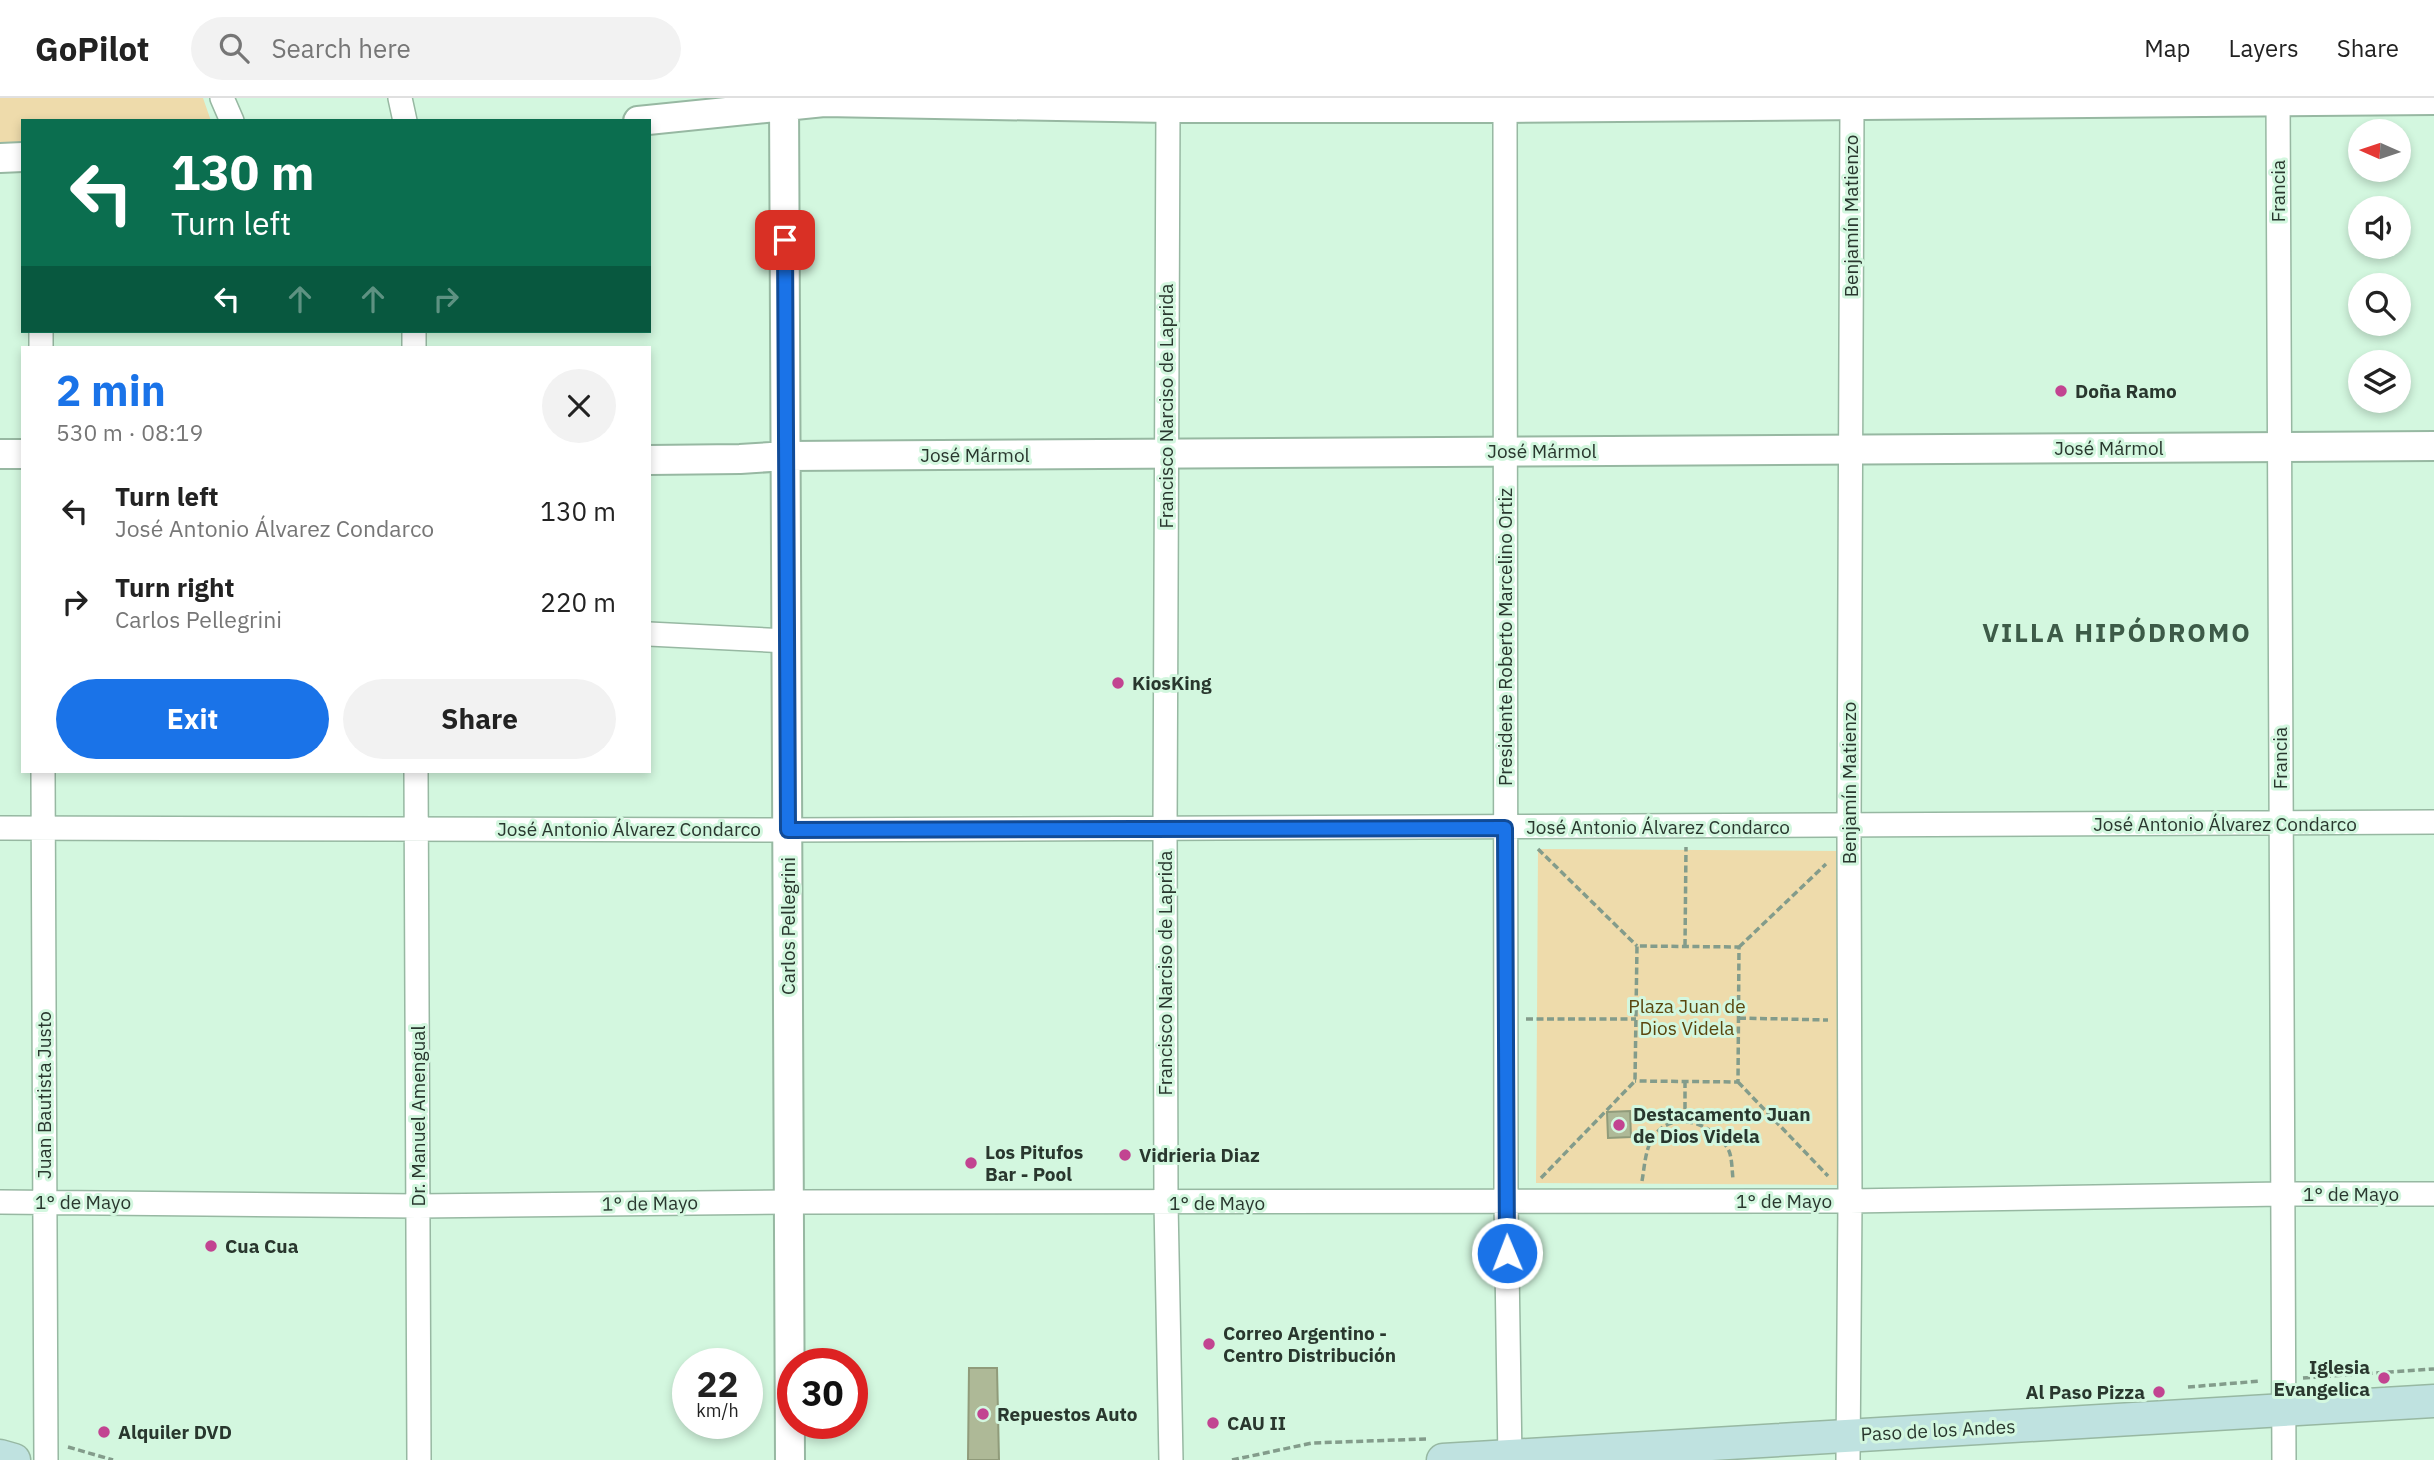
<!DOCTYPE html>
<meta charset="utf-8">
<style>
:root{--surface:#fff;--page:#f2f2f2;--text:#222;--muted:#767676;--line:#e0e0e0;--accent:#1a73e8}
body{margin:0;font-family:"IBM Plex Sans",sans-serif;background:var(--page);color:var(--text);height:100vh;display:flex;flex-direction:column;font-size:26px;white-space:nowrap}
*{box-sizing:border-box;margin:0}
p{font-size:23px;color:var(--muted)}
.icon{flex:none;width:38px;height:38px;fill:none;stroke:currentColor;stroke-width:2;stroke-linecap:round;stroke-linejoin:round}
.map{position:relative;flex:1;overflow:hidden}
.side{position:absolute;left:21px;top:248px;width:630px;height:427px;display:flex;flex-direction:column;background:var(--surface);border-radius:0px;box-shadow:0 4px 10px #0003}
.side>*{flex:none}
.top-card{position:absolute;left:21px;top:21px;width:630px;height:214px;border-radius:0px;box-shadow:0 4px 10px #0003;background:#0b6e4f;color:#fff;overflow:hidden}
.needle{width:46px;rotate:273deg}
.tools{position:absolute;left:2348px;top:21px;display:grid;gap:14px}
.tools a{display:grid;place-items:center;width:63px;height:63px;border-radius:50%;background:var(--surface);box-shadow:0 4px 10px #0003;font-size:35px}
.speed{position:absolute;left:672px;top:1250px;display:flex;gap:14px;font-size:35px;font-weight:700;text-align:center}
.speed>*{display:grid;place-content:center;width:91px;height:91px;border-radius:50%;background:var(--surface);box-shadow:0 4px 10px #0003;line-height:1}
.speed small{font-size:18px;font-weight:400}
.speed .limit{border:10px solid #d22;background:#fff;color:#111}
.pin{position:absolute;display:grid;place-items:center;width:60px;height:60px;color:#fff;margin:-30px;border-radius:14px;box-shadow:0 4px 10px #0006}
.me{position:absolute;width:77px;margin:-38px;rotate:359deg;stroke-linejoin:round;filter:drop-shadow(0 0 5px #0008)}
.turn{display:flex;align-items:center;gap:24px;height:147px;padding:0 35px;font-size:32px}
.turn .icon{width:91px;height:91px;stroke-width:2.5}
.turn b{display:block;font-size:49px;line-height:60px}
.lanes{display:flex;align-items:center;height:66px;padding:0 35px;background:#0003;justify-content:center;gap:35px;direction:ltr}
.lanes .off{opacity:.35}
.round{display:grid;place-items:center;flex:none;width:74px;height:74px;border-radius:37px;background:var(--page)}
.summary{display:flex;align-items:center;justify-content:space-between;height:119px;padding:0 35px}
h1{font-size:42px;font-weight:800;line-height:52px;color:var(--accent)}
.cta{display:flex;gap:14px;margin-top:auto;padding:14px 35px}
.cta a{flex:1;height:80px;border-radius:42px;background:var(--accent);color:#fff;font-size:28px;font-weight:800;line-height:80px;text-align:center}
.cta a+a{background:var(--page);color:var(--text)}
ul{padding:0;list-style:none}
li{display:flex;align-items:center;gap:21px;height:91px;padding:0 35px}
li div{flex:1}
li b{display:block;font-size:26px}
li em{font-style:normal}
header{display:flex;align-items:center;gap:42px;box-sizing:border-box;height:98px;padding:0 35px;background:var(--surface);border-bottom:2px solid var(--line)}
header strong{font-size:33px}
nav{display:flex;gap:38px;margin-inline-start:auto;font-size:24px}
.search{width:490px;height:63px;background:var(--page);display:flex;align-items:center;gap:18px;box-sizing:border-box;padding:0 24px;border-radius:38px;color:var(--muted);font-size:26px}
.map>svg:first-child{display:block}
.green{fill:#eedbab}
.building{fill:#aeb997;stroke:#909b7a;stroke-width:2}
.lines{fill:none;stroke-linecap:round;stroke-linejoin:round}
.minor-casing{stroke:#97b8a2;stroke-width:26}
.tertiary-casing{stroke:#97b8a2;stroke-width:32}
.secondary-casing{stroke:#97b8a2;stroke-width:35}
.path{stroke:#839c8b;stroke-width:3.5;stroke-dasharray:7 3.5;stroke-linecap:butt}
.minor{stroke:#fff;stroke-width:23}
.tertiary{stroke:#fff;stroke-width:28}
.secondary{stroke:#bfe2e0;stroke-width:32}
.route-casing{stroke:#114b97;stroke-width:18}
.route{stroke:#1a73e8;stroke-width:12}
.poi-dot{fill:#c24491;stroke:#d3f7df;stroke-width:2.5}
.labels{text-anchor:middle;stroke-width:6;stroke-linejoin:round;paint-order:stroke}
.street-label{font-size:19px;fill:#29372e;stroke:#d3f7df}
.poi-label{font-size:19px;font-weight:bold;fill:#29372e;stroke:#d3f7df;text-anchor:start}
.park-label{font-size:19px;fill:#5a460e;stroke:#d3f7df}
.district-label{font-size:26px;font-weight:bold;letter-spacing:2px;fill:#3d5b48;stroke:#d3f7df}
</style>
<header>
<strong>GoPilot</strong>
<div class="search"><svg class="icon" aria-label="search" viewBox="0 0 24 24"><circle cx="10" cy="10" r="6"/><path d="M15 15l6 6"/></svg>Search here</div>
<nav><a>Map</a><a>Layers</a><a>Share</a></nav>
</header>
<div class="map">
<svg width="2434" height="1362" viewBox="0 0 2434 1362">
<rect width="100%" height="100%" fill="#d3f7df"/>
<path class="green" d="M0 0H203L211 23H23V45H0Z
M1538 751 1839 753 1837 1087 1536 1085Z"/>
<path class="building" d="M1630 1013 1631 1039 1608 1040 1607 1014Z
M969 1270H997L999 1362H968Z"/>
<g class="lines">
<defs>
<path id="minor" d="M222 0 232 23
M400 0 405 23
M2278 0 2284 1362
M1168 10 1165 731 1166 1105 1171 1362
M1505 10 1506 1103 1510 1362
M41 233V250
M414 233V250
M649 536 787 543
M43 674 46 1362
M416 674 419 1362
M0 730 788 732 2434 724
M0 1104 418 1108 789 1104 1850 1103 2282 1096H2434
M1848 1362 1850 1103 1849 728 1852 8"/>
<path id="tertiary" d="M784 0 790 1362
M638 23 824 4 1168 10H1505L2434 2
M0 60 23 59
M0 356H23
M649 362 740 361 787 358 2434 348"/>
<path id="secondary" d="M0 1358 14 1362
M1443 1362 2434 1303"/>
</defs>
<use href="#minor" class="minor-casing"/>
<use href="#tertiary" class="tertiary-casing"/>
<use href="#secondary" class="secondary-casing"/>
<path class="path" d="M1538 751 1637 848
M1685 848 1686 749
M1739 849 1826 766
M1739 920 1828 922
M1526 921H1636
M1685 983V1022
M1738 984 1828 1078
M1541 1080 1635 983 1637 848 1739 849 1738 984 1635 983
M1642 1083C1644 1072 1645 1056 1650 1045 1666 1009 1714 1023 1729 1053 1732 1060 1732 1072 1733 1081
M2303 1280 2434 1271
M2188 1289 2261 1283
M68 1349 113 1362
M1232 1362 1312 1345 1426 1341"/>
<use href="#minor" class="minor"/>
<use href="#tertiary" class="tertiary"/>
<use href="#secondary" class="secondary"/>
</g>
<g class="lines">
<defs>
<path id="route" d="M785 142 788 732 1505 730 1507 1155"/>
</defs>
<use href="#route" class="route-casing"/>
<use href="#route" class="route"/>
</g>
<g class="poi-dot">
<circle cx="2061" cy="293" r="7"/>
<circle cx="1118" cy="585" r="7"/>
<circle cx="1619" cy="1027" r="7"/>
<circle cx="1125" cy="1057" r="7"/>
<circle cx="971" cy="1065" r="7"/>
<circle cx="211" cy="1148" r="7"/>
<circle cx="1209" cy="1246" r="7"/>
<circle cx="2384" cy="1280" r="7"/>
<circle cx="2159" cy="1294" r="7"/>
<circle cx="983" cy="1316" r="7"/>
<circle cx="1213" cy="1325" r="7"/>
<circle cx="104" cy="1334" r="7"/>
</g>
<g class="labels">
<g class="street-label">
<text transform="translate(2278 93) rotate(-90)" y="7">Francia</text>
<text transform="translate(1851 118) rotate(-90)" y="7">Benjamín Matienzo</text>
<text transform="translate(1166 308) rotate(-90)" y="7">Francisco Narciso de Laprida</text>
<text x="2109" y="357">José Mármol</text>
<text x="1542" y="360">José Mármol</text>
<text x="975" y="364">José Mármol</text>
<text transform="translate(1505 539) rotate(-90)" y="7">Presidente Roberto Marcelino Ortiz</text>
<text transform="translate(2280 660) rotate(-90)" y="7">Francia</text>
<text transform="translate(1849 685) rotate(-90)" y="7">Benjamín Matienzo</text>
<text x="2225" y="733">José Antonio Álvarez Condarco</text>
<text x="1658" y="736">José Antonio Álvarez Condarco</text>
<text x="629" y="738">José Antonio Álvarez Condarco</text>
<text transform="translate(788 828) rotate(-90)" y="7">Carlos Pellegrini</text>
<text transform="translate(1165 875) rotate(-90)" y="7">Francisco Narciso de Laprida</text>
<text transform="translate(44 997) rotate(-90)" y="7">Juan Bautista Justo</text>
<text transform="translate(418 1018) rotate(-90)" y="7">Dr. Manuel Amengual</text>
<text x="2351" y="1103">1° de Mayo</text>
<text x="1784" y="1110">1° de Mayo</text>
<text x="83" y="1111">1° de Mayo</text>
<text transform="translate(650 1105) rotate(-1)" y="7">1° de Mayo</text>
<text x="1217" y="1112">1° de Mayo</text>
<text transform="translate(1938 1332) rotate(-3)" y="7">Paso de los Andes</text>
</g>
<g class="poi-label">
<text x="2075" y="300">Doña Ramo</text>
<text x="1132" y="592">KiosKing</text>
<text x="1633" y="1023">Destacamento Juan<tspan x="1633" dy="22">de Dios Videla</tspan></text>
<text x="985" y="1061">Los Pitufos<tspan x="985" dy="22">Bar - Pool</tspan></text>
<text x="1139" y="1064">Vidrieria Diaz</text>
<text x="225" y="1155">Cua Cua</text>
<text x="1223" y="1242">Correo Argentino -<tspan x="1223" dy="22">Centro Distribución</tspan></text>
<text x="2370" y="1276" text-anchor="end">Iglesia<tspan x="2370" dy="22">Evangelica</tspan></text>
<text x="2145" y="1301" text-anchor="end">Al Paso Pizza</text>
<text x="997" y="1323">Repuestos Auto</text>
<text x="1227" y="1332">CAU II</text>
<text x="118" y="1341">Alquiler DVD</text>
</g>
<g class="park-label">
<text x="1687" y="915">Plaza Juan de<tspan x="1687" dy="22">Dios Videla</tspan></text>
</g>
<g class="district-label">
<text x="2117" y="544">VILLA HIPÓDROMO</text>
</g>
</g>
</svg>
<div class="tools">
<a><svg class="needle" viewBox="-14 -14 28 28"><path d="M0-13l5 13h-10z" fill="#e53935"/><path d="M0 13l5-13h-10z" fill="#767676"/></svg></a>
<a><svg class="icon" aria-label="sound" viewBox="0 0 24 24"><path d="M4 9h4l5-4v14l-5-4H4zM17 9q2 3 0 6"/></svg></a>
<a><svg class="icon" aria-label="search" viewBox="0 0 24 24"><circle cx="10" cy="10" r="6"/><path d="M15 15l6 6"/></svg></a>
<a><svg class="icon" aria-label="layers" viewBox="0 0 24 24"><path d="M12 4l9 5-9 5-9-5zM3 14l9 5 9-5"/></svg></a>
</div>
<div class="speed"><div>22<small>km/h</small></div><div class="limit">30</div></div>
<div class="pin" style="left:785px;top:142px;background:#d93025"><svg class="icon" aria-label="arrive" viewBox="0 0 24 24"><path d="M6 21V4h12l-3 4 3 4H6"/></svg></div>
<svg class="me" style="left:1507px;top:1155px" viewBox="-20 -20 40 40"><circle r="17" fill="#1a73e8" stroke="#fff" stroke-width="3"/><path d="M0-11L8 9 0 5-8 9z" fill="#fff"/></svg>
<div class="top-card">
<div class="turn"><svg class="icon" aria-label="left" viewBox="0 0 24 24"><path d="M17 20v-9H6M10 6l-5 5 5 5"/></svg><div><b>130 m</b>Turn left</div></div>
<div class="lanes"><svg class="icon" aria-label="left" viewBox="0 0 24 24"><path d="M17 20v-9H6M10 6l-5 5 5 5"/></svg><svg class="icon off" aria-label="ahead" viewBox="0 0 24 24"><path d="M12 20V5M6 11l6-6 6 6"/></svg><svg class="icon off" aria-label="ahead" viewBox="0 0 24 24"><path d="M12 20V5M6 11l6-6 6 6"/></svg><svg class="icon off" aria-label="right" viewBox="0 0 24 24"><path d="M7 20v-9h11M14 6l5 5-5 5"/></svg></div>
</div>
<section class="side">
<div class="summary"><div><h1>2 min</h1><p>530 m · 08:19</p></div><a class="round"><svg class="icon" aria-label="close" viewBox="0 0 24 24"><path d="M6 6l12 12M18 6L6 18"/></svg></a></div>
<ul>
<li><svg class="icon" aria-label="left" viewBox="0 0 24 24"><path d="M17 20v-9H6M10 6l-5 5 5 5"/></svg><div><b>Turn left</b><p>José Antonio Álvarez Condarco</p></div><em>130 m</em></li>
<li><svg class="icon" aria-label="right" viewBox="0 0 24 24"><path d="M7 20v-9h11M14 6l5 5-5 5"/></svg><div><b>Turn right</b><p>Carlos Pellegrini</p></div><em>220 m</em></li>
</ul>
<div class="cta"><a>Exit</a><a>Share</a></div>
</section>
</div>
